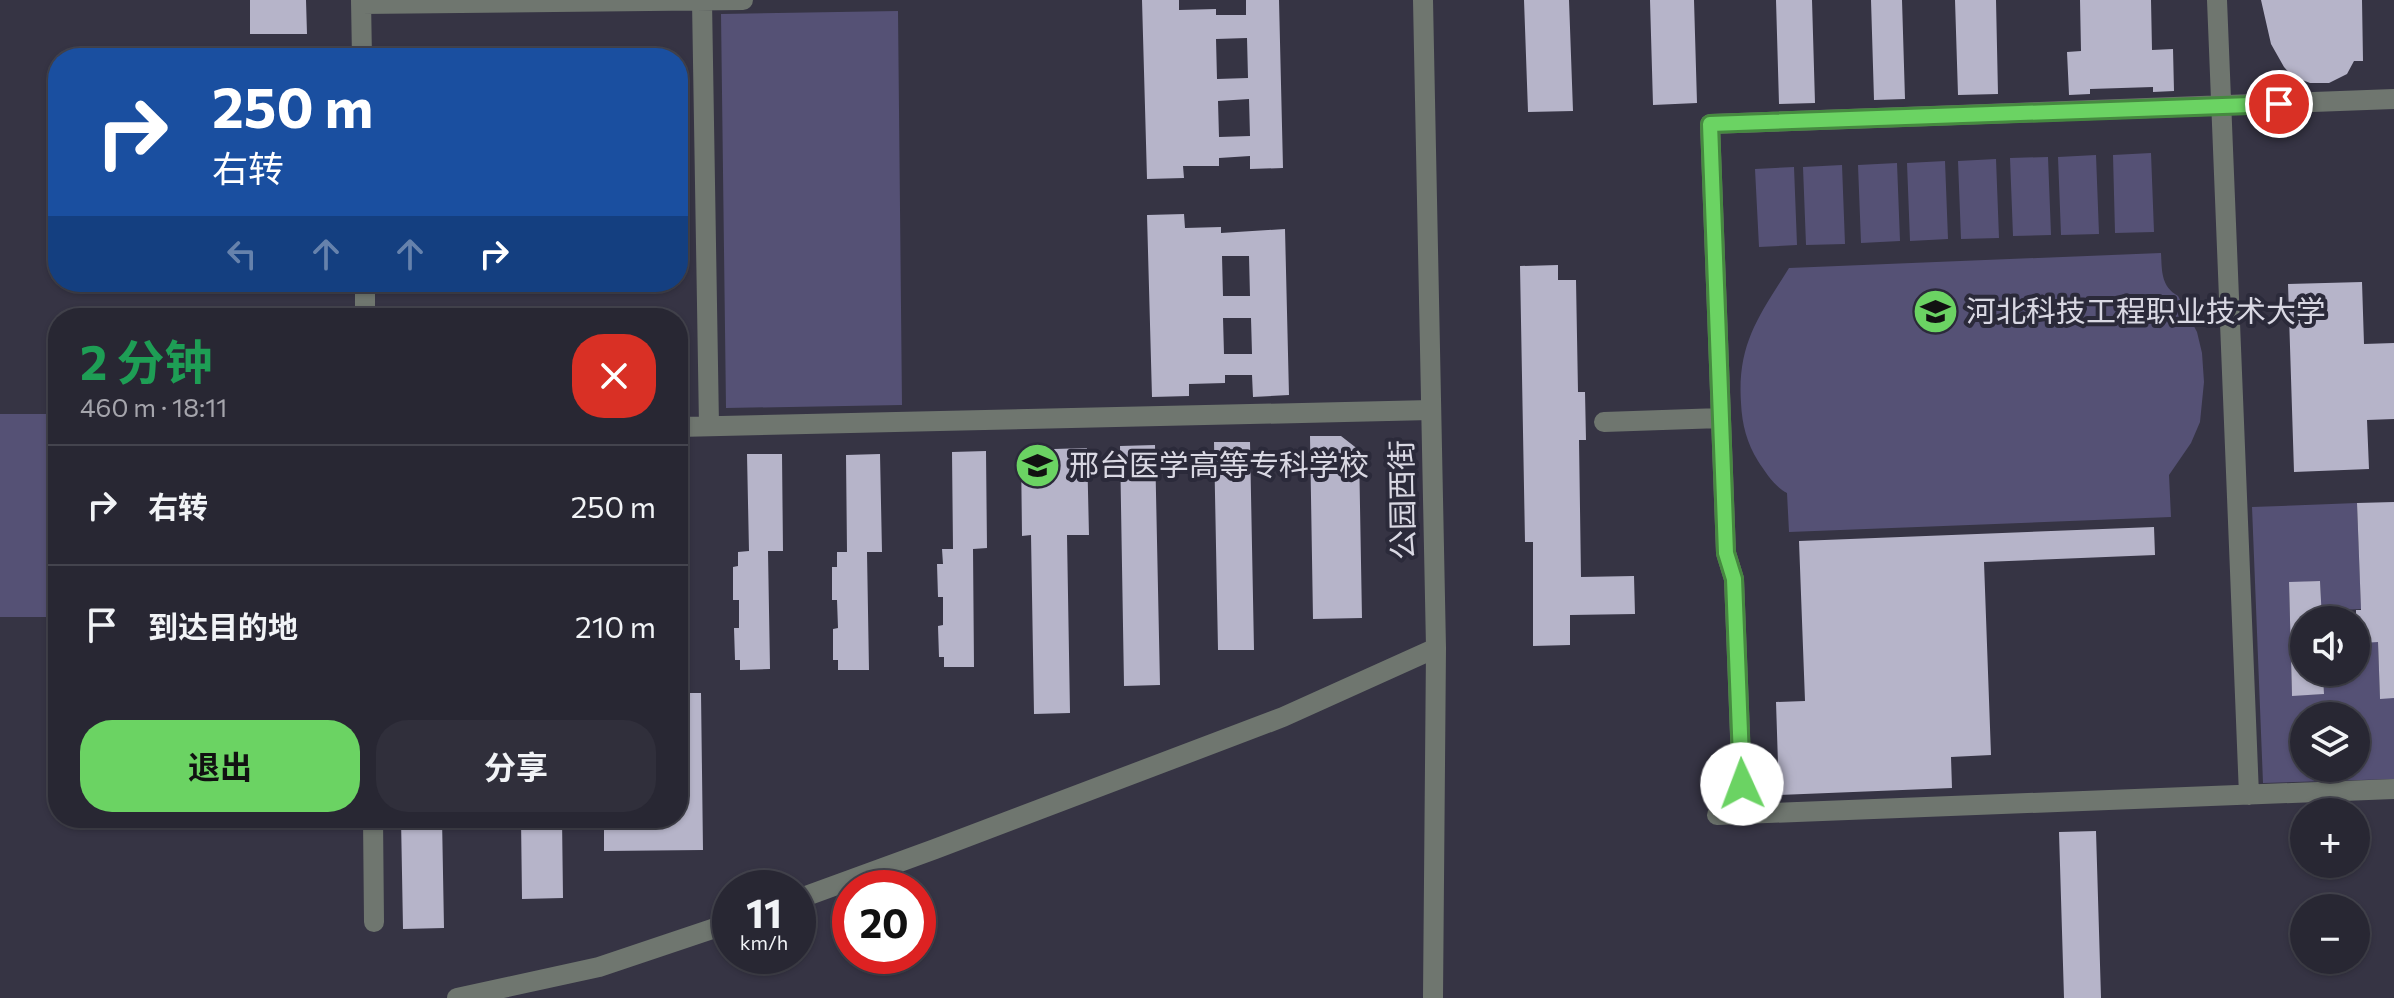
<!DOCTYPE html>
<html lang="zh">
<meta charset="utf-8">
<style>
:root{--surface:#282733;--page:#302f3b;--text:#f1f3f6;--muted:#a5a5ac;--line:#44444e;--accent:#6bd363}
body{margin:0;font-family:Commissioner,"Noto Sans SC",sans-serif;background:var(--page);color:var(--text);height:100vh;display:flex;flex-direction:column;font-size:30px;white-space:nowrap}
*{box-sizing:border-box;margin:0}
p{font-size:26px;color:var(--muted)}
.icon{flex:none;width:44px;height:44px;fill:none;stroke:currentColor;stroke-width:2;stroke-linecap:round;stroke-linejoin:round}
.map{position:relative;flex:1;overflow:hidden}
.panel{position:absolute;left:48px;top:308px;width:640px;height:520px;display:flex;flex-direction:column;background:var(--surface);border-radius:32px;box-shadow:0 2px 6px #0004,0 0 0 2px var(--line)}
.panel>*{flex:none}
.top-card{position:absolute;left:48px;top:48px;width:640px;height:244px;border-radius:32px;box-shadow:0 2px 6px #0004,0 0 0 2px var(--line);background:#1a4fa0;color:#fff;overflow:hidden}
.controls{position:absolute;left:2290px;top:606px;display:grid;gap:16px}
.controls a{display:grid;place-items:center;width:80px;height:80px;border-radius:50%;background:var(--surface);box-shadow:0 2px 6px #0004,0 0 0 2px var(--line);font-size:40px}
.speed{position:absolute;left:712px;top:870px;display:flex;gap:16px;font-size:40px;font-weight:700;text-align:center}
.speed>*{display:grid;place-content:center;width:104px;height:104px;border-radius:50%;background:var(--surface);box-shadow:0 2px 6px #0004,0 0 0 2px var(--line);line-height:1}
.speed small{font-size:20px;font-weight:400}
.speed .limit{border:12px solid #d22;background:#fff;color:#111}
.pin{position:absolute;display:grid;place-items:center;width:68px;height:68px;color:#fff;margin:-34px;border:4px solid #fff;border-radius:50%;box-shadow:0 2px 8px #0007}
.me{position:absolute;width:88px;margin:-44px;rotate:358deg;stroke-linejoin:round;filter:drop-shadow(0 0 6px #0008)}
.turn{display:flex;align-items:center;gap:28px;height:168px;padding:0 32px;font-size:36px}
.turn .icon{width:104px;height:104px;stroke-width:2.5}
.turn b{display:block;font-size:56px;line-height:68px}
.lanes{display:flex;align-items:center;height:76px;padding:0 32px;background:#0003;justify-content:center;gap:40px;direction:ltr}
.lanes .off{opacity:.35}
.round{display:grid;place-items:center;flex:none;width:84px;height:84px;border-radius:32px;background:var(--page)}
.summary{display:flex;align-items:center;justify-content:space-between;height:136px;padding:0 32px}
h1{font-size:48px;font-weight:700;line-height:60px;color:#1e9e55}
.button{display:flex;gap:16px;margin-top:auto;padding:16px 32px}
.button a{flex:1;height:92px;border-radius:32px;background:var(--accent);color:#111;font-size:32px;font-weight:700;line-height:92px;text-align:center}
.button a+a{background:var(--page);color:var(--text)}
ul{padding:0;list-style:none}
li{display:flex;align-items:center;gap:24px;height:120px;padding:0 32px;border-top:2px solid var(--line)}
li div{flex:1}
li b{display:block;font-size:30px}
li em{font-style:normal}
.map>svg:first-child{display:block}
.green{fill:#555175;fill-rule:evenodd}
.building{fill:#b6b4c9;fill-rule:evenodd}
.lines{fill:none;stroke-linecap:round;stroke-linejoin:round}
.minor{stroke:#6f766f;stroke-width:20}
.route-casing{stroke:#468940;stroke-width:20}
.route{stroke:#6bd363;stroke-width:14}
.labels{text-anchor:middle;stroke-width:8;stroke-linejoin:round;paint-order:stroke}
.poi-label{font-size:30px;fill:#d9d8e3;stroke:#2b2a3a;text-anchor:start}
.street-label{font-size:30px;fill:#d9d8e3;stroke:#2b2a3a}
</style>
<div class="map">
<svg width="2394" height="998" viewBox="0 0 2394 998">
<rect width="100%" height="100%" fill="#363444"/>
<path class="green" d="M898 11 902 405 726 408 721 14Z
M2151 153 2154 232 2115 233 2113 155Z
M2096 155 2099 234 2061 235 2058 157Z
M2048 157 2051 235 2013 236 2010 158Z
M1996 159 1999 238 1961 239 1958 161Z
M1945 161 1948 239 1910 241 1907 163Z
M1897 163 1900 241 1861 243 1858 165Z
M1842 165 1845 244 1806 245 1803 167Z
M1794 167 1797 245 1759 247 1755 169Z
M2161 253C2162 272 2161 286 2178 296L2197 332 2202 353 2204 382 2200 422 2191 443 2169 475 2171 517 1789 532 1787 493C1775 487 1766 473 1758 461 1747 443 1742 425 1741 403 1737 344 1759 316 1789 268Z
M0 414H58V617H0Z
M2357 503 2361 609 2321 611 2320 581 2289 583 2292 695 2324 694 2323 672H2356V632H2361L2362 642H2378L2380 698H2394V779L2263 783 2252 507ZM2304 716H2356V768H2304Z"/>
<path class="building" d="M250 0H306L307 34H250Z
M1142 0H1179V10L1216 9V15H1246V0H1279L1283 168 1250 169V156L1219 158V166H1183L1184 178 1147 179ZM1247 38 1248 78 1217 79 1216 39ZM1249 99 1250 136 1219 137 1218 101Z
M1524 0H1569L1573 111 1528 112Z
M1650 0H1694L1697 103 1653 105Z
M1776 0H1812L1815 103 1779 104Z
M1871 0H1902L1905 99 1874 100Z
M1955 0H1996L1998 94 1958 95Z
M2080 0H2151L2152 50 2173 49 2174 91 2153 92V87L2090 89V94L2069 95 2067 52 2081 51Z
M2261 0H2362L2363 61H2354L2347 74 2329 83H2310L2292 76 2284 67 2271 44Z
M1184 214 1185 228 1221 227V233L1285 229 1289 395 1253 397 1252 375H1225V383L1189 384V396L1152 397 1147 215ZM1222 256H1249L1250 296H1223ZM1223 318H1251L1252 354H1224Z
M1558 265V280H1576L1578 392H1585L1586 440H1579L1581 577 1634 576 1635 614 1570 615V645L1533 646V542H1525L1520 266Z
M2362 282 2364 344 2394 343V419L2367 420 2369 469 2294 472 2288 284Z
M1310 436H1341L1359 450 1362 618 1313 619Z
M1214 442H1250L1254 650H1218Z
M1155 445 1160 685 1124 686 1120 446Z
M1087 448 1089 535H1067L1070 713 1034 714 1031 535 1022 536 1021 450Z
M986 451 987 548 973 549 974 667H944V657H939L938 626 943 625V597H938L937 564H943L942 549H953L952 452Z
M747 454H782L783 551H768L770 669 740 670V660H735L734 628H739V600H733V567L738 566V552L749 551Z
M880 454 882 552H867L869 670H838V660H833V629L838 628 837 600H832V567H837V552H847L846 455Z
M2394 502V698L2380 699 2378 642 2362 643 2361 632H2356V610H2361L2357 503Z
M2154 527 2155 555 1984 562 1991 755 1951 757 1952 788 1779 795 1776 702 1805 701 1799 541Z
M2320 581 2322 620H2304V672H2323L2324 694 2292 696 2289 582Z
M678 693H701L703 850 604 851V818H678Z
M401 818H442L444 928 403 929Z
M521 818H562L563 898 522 899Z
M2096 831 2101 998H2064L2059 832Z"/>
<g class="lines">
<path class="minor" d="M361 0 362 58
M1423 0 1436 648 1433 998
M2217 0 2249 795
M702 1 709 426
M361 4 743 0
M365 282V318
M1604 422 1721 418
M678 427 1431 410
M1743 814 1734 579 1726 553 1710 124 2394 99
M1717 815 2394 789
M373 818 374 922
M798 899 935 849 1283 717 1436 648
M457 998 599 967 730 923"/>
</g>
<g class="lines">
<defs>
<path id="route" d="M1742 784 1734 579 1726 553 1710 124 2279 104"/>
</defs>
<use href="#route" class="route-casing"/>
<use href="#route" class="route"/>
</g>
<defs>
<symbol id="university-disc" viewBox="-11 -11 22 22"><circle r="9.5" fill="#6bd363" stroke="#2b2a3a"/><path d="M0-5L7-2L0 1L-7-2ZM-4 1L0 2.5L4 1V4Q0 6-4 4Z" fill="#111"/></symbol>
</defs>
<g fill-rule="evenodd">
<use href="#university-disc" x="1910" y="286" width="51" height="51"/>
<use href="#university-disc" x="1012" y="440" width="51" height="51"/>
</g>
<g class="labels">
<g class="poi-label">
<text x="1966" y="322">河北科技工程职业技术大学</text>
<text x="1069" y="476">邢台医学高等专科学校</text>
</g>
<g class="street-label">
<text transform="translate(1403 500) rotate(-91)" y="10">公园西街</text>
</g>
</g>
</svg>
<div class="controls">
<a><svg class="icon" aria-label="sound" viewBox="0 0 24 24"><path d="M4 9h4l5-4v14l-5-4H4zM17 9q2 3 0 6"/></svg></a>
<a><svg class="icon" aria-label="layers" viewBox="0 0 24 24"><path d="M12 4l9 5-9 5-9-5zM3 14l9 5 9-5"/></svg></a>
<a>+</a>
<a>−</a>
</div>
<div class="speed"><div>11<small>km/h</small></div><div class="limit">20</div></div>
<div class="pin" style="left:2279px;top:104px;background:#d93025"><svg class="icon" aria-label="arrive" viewBox="0 0 24 24"><path d="M6 21V4h12l-3 4 3 4H6"/></svg></div>
<svg class="me" style="left:1742px;top:784px" viewBox="-20 -20 40 40"><circle r="19" fill="#fff"/><path d="M0-13L10 11 0 6-10 11z" fill="#6bd363"/></svg>
<div class="top-card">
<div class="turn"><svg class="icon" aria-label="right" viewBox="0 0 24 24"><path d="M7 20v-9h11M14 6l5 5-5 5"/></svg><div><b>250 m</b>右转</div></div>
<div class="lanes"><svg class="icon off" aria-label="left" viewBox="0 0 24 24"><path d="M17 20v-9H6M10 6l-5 5 5 5"/></svg><svg class="icon off" aria-label="ahead" viewBox="0 0 24 24"><path d="M12 20V5M6 11l6-6 6 6"/></svg><svg class="icon off" aria-label="ahead" viewBox="0 0 24 24"><path d="M12 20V5M6 11l6-6 6 6"/></svg><svg class="icon" aria-label="right" viewBox="0 0 24 24"><path d="M7 20v-9h11M14 6l5 5-5 5"/></svg></div>
</div>
<section class="panel">
<div class="summary"><div><h1>2 分钟</h1><p>460 m · 18:11</p></div><a class="round" style="background:#d93025;color:#fff"><svg class="icon" aria-label="close" viewBox="0 0 24 24"><path d="M6 6l12 12M18 6L6 18"/></svg></a></div>
<ul>
<li><svg class="icon" aria-label="right" viewBox="0 0 24 24"><path d="M7 20v-9h11M14 6l5 5-5 5"/></svg><div><b>右转</b></div><em>250 m</em></li>
<li><svg class="icon" aria-label="arrive" viewBox="0 0 24 24"><path d="M6 21V4h12l-3 4 3 4H6"/></svg><div><b>到达目的地</b></div><em>210 m</em></li>
</ul>
<div class="button"><a>退出</a><a>分享</a></div>
</section>
</div>
